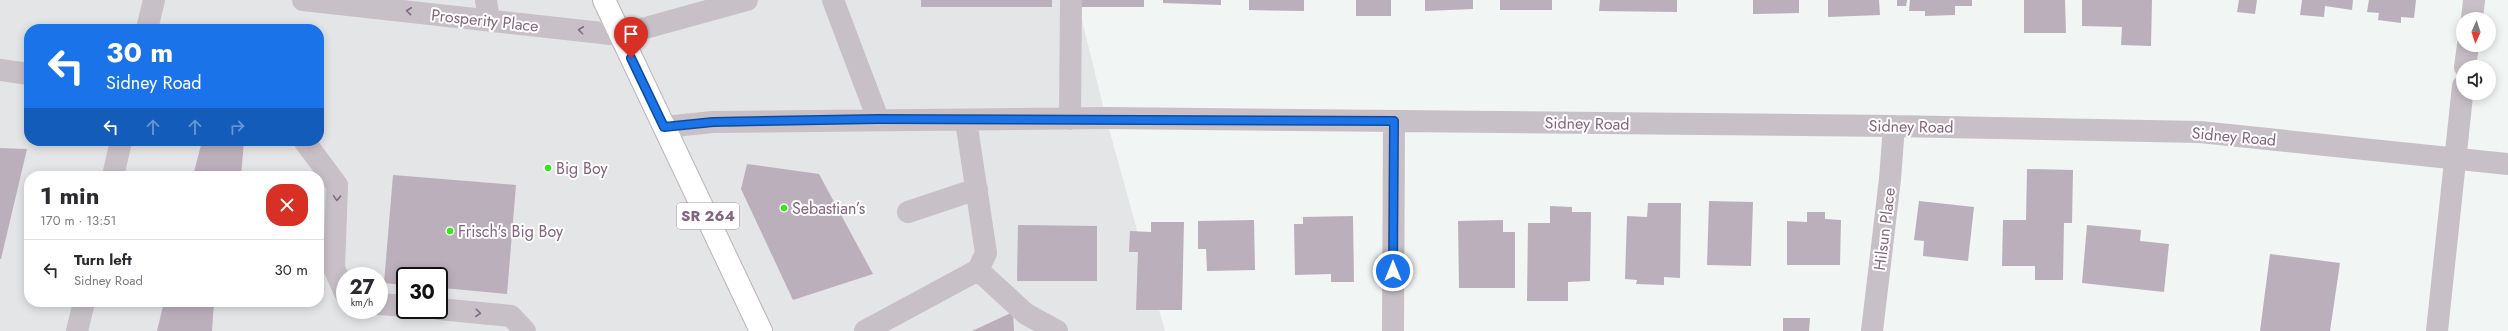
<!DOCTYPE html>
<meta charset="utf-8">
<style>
:root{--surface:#fff;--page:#f2f2f3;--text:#2b2b33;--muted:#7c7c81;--line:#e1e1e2}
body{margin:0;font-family:Jost,sans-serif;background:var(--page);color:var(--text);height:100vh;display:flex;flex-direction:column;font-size:15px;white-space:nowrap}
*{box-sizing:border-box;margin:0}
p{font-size:13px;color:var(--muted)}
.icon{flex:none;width:22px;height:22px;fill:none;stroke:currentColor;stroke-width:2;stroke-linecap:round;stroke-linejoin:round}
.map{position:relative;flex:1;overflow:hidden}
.panel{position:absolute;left:24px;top:171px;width:300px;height:136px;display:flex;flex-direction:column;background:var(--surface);border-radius:16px;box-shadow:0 2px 10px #0003}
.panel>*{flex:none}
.guide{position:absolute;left:24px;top:24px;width:300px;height:122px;border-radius:16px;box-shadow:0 2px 10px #0003;background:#1a73e8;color:#fff;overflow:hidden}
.needle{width:26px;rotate:183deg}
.controls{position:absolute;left:2456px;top:12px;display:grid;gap:8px}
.controls a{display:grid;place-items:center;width:40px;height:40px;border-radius:50%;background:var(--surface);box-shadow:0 2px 10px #0003;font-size:20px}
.speed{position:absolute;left:336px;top:267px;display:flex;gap:8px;font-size:20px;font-weight:700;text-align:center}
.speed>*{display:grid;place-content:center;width:52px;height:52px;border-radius:50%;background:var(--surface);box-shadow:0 2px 10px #0003;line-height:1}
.speed small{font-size:10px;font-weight:400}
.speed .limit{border:2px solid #111;border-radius:6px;background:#fff;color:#111}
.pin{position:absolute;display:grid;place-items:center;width:34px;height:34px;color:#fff;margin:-41px -17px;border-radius:50% 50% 50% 0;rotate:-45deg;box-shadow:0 0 4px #0007}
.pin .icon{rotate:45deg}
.me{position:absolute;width:44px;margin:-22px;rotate:0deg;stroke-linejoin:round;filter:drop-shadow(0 0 3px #0008)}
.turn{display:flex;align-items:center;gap:14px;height:84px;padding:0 16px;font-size:18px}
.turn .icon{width:52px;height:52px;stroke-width:2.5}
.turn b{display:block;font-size:28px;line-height:34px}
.lanes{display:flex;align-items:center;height:38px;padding:0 16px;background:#0003;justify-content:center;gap:20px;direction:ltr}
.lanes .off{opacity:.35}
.round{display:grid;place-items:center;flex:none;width:42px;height:42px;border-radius:16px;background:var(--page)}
.overview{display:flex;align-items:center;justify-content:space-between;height:68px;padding:0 16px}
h1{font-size:24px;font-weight:700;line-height:30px}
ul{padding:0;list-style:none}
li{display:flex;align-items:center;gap:12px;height:60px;padding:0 16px;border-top:1px solid var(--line)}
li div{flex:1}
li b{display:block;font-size:15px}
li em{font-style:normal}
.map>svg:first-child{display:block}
.built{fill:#e4e5e6;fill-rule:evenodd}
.building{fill:#bbafbb}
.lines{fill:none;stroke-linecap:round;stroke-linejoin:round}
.major-casing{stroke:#bbb3ba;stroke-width:24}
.minor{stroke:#c7c0c7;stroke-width:22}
.major{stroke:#fff;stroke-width:22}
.oneway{stroke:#866884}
.route-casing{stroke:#114b97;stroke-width:10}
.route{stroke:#1a73e8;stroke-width:7}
.poi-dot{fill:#36e71e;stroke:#fff;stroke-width:1.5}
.labels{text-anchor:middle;stroke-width:4;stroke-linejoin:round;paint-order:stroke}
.shield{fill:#fff;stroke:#a892a6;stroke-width:1}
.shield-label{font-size:15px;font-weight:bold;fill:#836380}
.street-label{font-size:16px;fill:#836380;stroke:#fff}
.poi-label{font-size:16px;fill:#836380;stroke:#fff;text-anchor:start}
</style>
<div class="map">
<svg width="2508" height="331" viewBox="0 0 2508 331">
<rect width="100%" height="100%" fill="#f1f5f3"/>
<path class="built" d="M0 0H1077L1106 118 1165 331H0ZM29 29H319V141H29ZM29 176H319V302H29ZM345 276H379V310H345ZM405 276H439V310H405Z"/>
<path class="building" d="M921 0H1052V7H921Z
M1081 0H1144V7H1081Z
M1163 0H1221V5L1163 3Z
M1249 0H1304V11L1249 10Z
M1356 0H1391V16H1356Z
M1425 0H1473V9L1425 11Z
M1500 0H1552V10H1500Z
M1600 0H1677V12L1599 11Z
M1753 0H1799V13L1753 14Z
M1828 0H1879L1880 15 1828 17Z
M1897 0H1907L1906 6H1897Z
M1910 0H1972V6H1955V15L1925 16V11H1909Z
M2024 0H2065L2066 33H2024Z
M2082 0H2152L2151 46 2121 45 2122 27 2082 26Z
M2239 0H2257L2255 14 2237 12Z
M2302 0H2353L2352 10 2325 6 2324 17 2300 15Z
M2369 0H2416L2414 18 2401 17V23L2378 20 2379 13 2367 12Z
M202 141H244L241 176H193Z
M0 148 27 149 1 259H0Z
M747 164 819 174 873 274 793 300 741 189Z
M2027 169 2073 170 2072 223H2064L2063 280H2035V266H2002L2003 220H2026Z
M393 175 516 185 507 294 443 288 442 295H439V276H405V285L384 283Z
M1709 201 1753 202 1751 266 1707 265Z
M1919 201 1974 207 1968 261 1923 256 1924 241 1914 240Z
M1648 203H1681L1680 278 1664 277V285L1636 284 1637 280 1625 279 1627 216 1647 217Z
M1550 206 1572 207V212H1591L1590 281 1568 282V301H1527L1528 223H1550Z
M1807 212H1825V219L1841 220 1840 265H1787V221L1807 222Z
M1353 216 1354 282H1331V274L1295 275 1294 224H1303V217Z
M1254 220 1255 270 1207 271 1206 249H1198V221Z
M1503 220V232H1515V288H1459L1458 221Z
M1151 222H1184L1182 310H1136L1138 252H1129L1130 231 1151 232Z
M1018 225 1097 226V281H1017Z
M2087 225 2141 230 2140 241 2169 244 2164 292 2082 283Z
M2270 254 2340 263 2330 331H2260Z
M169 302H214L212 331H157L163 306 169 307Z
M1013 312 1014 331H972Z
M1783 318H1810L1809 331H1783Z"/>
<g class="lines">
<defs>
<path id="major" d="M604 0 761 331"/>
</defs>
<use href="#major" class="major-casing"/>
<path class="minor" d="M303 0 620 35 747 0
M486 0 489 20
M833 0 878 119
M2472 19 2474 0
M147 29 154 0
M2465 67 2468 45
M0 70 29 74
M1070 119 1071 0
M664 127 713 122 1106 118 1894 126 2200 132 2508 164
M305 142 337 185 334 268 345 293
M113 176 121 141
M908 212 977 189
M978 270 1026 314 1057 331
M379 304 405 306
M439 309 511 316 525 331
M77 331 84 302
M865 331 978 270 986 253 966 121
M1393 331 1394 121
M1872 331 1890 179 1894 126
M2437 331 2463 86"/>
<use href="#major" class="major"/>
</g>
<defs><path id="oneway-chevron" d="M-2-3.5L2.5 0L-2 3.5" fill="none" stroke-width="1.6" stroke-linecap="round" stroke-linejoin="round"/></defs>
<g class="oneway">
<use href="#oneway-chevron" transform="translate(409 11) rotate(-174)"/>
<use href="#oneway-chevron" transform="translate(581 30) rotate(-173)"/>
<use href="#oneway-chevron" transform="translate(337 198) rotate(92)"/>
<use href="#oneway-chevron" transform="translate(478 313) rotate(5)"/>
</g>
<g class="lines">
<defs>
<path id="route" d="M631 58 664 127 713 122 878 119 1394 121 1393 271"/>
</defs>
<use href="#route" class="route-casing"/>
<use href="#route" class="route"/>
</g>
<g class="poi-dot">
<circle cx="548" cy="168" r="4"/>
<circle cx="784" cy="208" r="4"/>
<circle cx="450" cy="231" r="4"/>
</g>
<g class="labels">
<rect class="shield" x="677" y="203" width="62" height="26" rx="3"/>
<g class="shield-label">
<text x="708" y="221">SR 264</text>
</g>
<g class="street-label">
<text transform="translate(485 20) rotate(6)" y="6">Prosperity Place</text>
<text transform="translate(1587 123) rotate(1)" y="6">Sidney Road</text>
<text transform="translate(1911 126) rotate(1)" y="6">Sidney Road</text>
<text transform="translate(2234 136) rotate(5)" y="6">Sidney Road</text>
<text transform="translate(1884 229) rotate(-83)" y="6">Hilsun Place</text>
</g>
<g class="poi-label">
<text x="556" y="174">Big Boy</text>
<text x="792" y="214">Sebastian’s</text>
<text x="458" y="237">Frisch's Big Boy</text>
</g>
</g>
</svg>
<div class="controls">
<a><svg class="needle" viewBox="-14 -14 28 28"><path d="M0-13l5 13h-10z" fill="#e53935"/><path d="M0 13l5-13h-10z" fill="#7c7c81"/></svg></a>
<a><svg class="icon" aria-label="sound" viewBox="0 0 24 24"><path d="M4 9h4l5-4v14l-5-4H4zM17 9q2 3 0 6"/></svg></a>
</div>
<div class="speed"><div>27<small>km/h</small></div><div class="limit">30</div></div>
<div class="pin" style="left:631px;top:58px;background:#d93025"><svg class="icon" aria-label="arrive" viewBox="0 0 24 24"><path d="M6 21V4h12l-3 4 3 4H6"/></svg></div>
<svg class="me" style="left:1393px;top:271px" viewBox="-20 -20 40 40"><circle r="17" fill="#1a73e8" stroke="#fff" stroke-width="3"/><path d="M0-11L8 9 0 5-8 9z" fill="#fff"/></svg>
<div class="guide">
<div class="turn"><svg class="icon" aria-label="left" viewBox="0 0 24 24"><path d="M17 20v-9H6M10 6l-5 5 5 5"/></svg><div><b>30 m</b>Sidney Road</div></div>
<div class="lanes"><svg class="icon" aria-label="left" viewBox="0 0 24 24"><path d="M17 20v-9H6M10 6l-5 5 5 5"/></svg><svg class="icon off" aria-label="ahead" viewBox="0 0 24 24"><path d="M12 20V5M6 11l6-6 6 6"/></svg><svg class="icon off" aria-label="ahead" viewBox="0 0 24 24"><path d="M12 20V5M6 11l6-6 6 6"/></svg><svg class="icon off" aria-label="right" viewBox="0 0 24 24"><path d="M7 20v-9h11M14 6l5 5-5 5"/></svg></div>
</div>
<section class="panel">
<div class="overview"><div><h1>1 min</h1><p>170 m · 13:51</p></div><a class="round" style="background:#d93025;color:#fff"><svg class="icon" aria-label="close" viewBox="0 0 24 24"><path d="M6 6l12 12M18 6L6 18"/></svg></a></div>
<ul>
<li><svg class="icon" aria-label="left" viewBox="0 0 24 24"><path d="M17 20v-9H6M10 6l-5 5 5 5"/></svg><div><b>Turn left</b><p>Sidney Road</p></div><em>30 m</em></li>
</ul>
</section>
</div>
